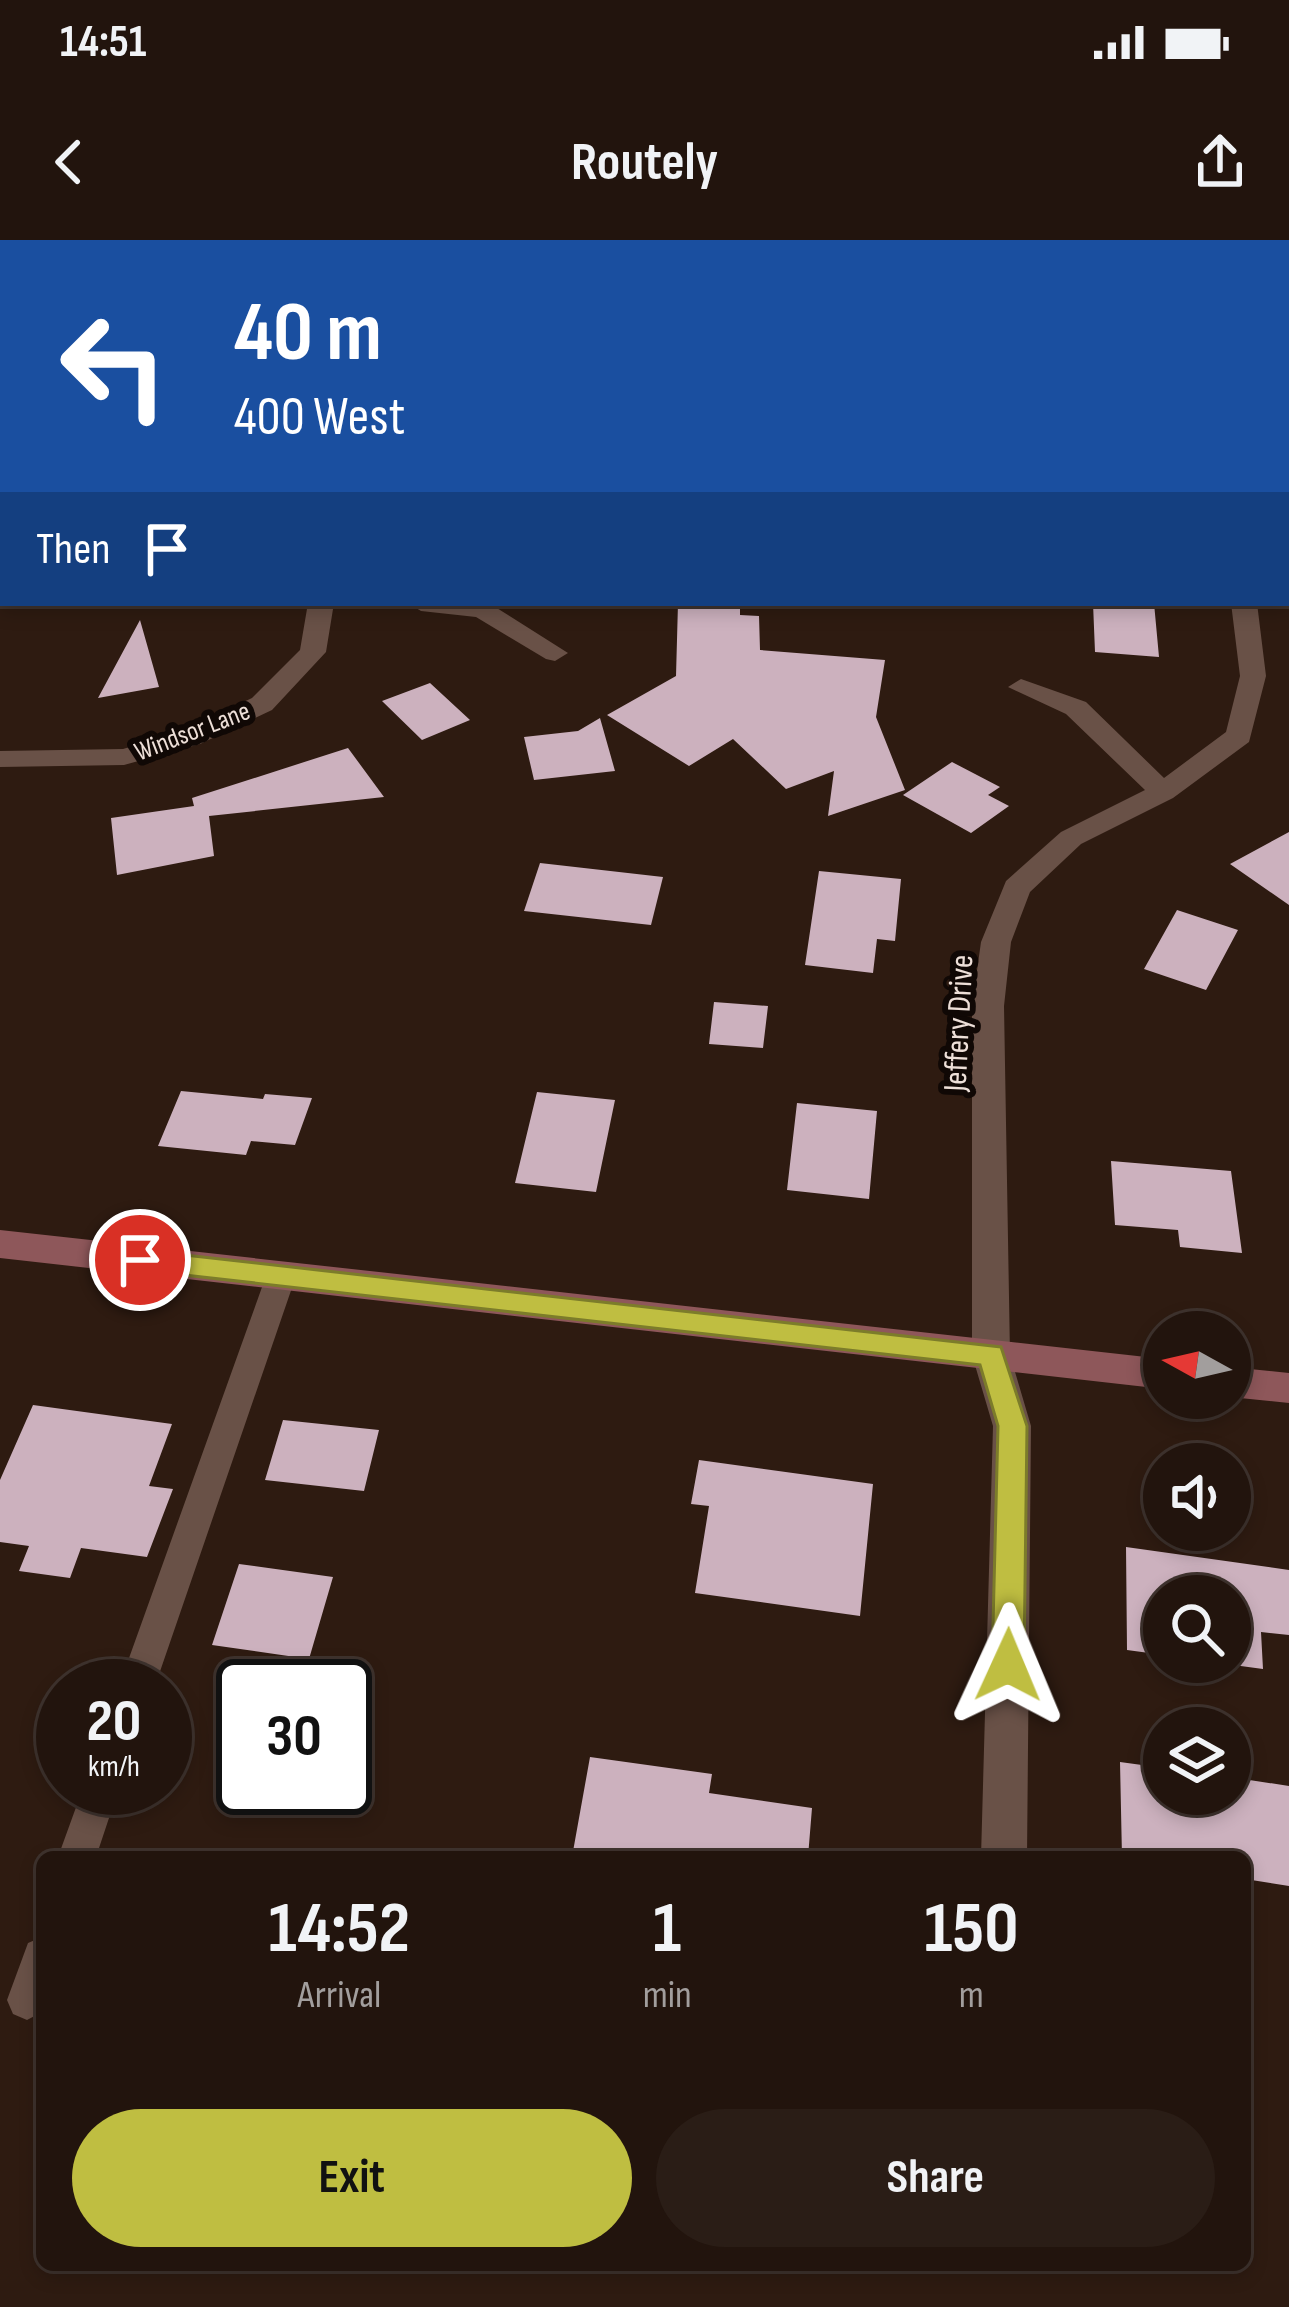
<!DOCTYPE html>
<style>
:root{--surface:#22140d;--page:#2a1d16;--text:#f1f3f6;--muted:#a29e9d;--line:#3f332e;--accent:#bfbe41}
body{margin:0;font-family:"Sofia Sans Condensed",sans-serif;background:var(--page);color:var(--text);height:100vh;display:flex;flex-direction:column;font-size:45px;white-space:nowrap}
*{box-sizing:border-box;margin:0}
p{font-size:39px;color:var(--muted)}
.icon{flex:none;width:66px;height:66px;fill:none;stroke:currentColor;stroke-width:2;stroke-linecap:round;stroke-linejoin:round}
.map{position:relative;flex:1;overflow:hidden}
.sheet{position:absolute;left:36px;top:1611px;width:1215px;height:420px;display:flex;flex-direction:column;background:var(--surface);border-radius:18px;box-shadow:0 6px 18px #0003,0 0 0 3px var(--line)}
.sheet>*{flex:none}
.guide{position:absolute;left:0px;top:0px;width:1290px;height:366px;box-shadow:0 6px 18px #0003,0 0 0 3px var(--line);background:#1a4fa0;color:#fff;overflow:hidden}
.needle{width:78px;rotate:278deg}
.buttons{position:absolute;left:1143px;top:1071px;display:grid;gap:24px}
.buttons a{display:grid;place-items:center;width:108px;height:108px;border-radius:50%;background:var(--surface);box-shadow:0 6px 18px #0003,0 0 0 3px var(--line);font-size:60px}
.speed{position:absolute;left:36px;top:1419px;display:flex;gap:24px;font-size:60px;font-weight:700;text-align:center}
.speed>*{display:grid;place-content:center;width:156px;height:156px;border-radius:50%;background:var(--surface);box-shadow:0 6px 18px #0003,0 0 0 3px var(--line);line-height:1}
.speed small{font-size:30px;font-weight:400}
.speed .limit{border:6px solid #111;border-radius:18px;background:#fff;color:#111}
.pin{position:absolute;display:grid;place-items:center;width:102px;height:102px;color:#fff;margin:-51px;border:6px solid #fff;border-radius:50%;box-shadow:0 3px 12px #0007}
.me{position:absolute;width:132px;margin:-66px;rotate:1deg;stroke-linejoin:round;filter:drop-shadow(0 0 9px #0008)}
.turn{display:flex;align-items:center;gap:42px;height:252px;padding:0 36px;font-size:54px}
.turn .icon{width:156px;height:156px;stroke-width:2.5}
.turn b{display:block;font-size:84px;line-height:102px}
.then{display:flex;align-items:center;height:114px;padding:0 36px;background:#0003;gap:24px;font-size:45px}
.eta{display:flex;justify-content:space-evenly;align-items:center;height:204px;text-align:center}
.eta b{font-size:72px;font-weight:700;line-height:84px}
.button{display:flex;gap:24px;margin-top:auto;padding:24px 36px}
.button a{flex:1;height:138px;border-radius:72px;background:var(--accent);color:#111;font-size:48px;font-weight:700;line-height:138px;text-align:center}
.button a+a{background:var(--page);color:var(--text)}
.status{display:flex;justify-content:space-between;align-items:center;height:84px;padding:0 60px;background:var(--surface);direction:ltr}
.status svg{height:33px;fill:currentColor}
header{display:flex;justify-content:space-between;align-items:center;height:156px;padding:0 36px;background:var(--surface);font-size:54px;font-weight:700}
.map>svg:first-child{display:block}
.building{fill:#ccb1be}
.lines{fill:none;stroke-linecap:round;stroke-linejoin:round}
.lane{fill:#695147;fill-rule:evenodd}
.street{fill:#695147;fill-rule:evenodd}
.secondary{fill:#8e575a;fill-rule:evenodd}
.route{fill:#bfbe41;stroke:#7c7c2a;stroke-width:3}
.labels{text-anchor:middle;stroke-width:12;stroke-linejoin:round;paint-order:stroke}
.far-street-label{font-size:27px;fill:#eddfd8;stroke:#100805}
.street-label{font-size:33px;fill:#eddfd8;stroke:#100805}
</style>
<div class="status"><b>14:51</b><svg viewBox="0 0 49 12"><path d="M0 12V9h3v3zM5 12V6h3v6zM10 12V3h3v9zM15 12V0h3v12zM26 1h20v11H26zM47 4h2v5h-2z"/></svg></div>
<header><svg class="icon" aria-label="back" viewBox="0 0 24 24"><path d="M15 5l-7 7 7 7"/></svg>Routely<svg class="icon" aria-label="share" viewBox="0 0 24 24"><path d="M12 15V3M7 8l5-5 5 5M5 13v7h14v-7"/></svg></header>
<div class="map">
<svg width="1289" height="2067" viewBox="0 0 1289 2067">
<rect width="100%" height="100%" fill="#2e1b11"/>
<path class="building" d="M678 363H740V375L759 376 760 410 885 420 876 477 905 550 828 576 834 531 786 549 733 499 689 526 607 475 676 436Z
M1093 363H1154L1159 417 1095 412Z
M140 380 159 447 98 458Z
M430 443 470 480 422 500 382 461Z
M600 478 615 531 534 540 524 497 578 491Z
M348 508 384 557 209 576 214 616 117 635 111 578 194 566 192 558Z
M952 522 1000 547 988 555 1009 566 971 593 903 555Z
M1289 592V665L1230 624Z
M540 623 663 637 651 685 524 671Z
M819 631 901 639 895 701 877 699 873 733 805 725Z
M1177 670 1238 690 1206 750 1144 729Z
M714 762 768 766 763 808 709 804Z
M181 851 263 859 265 854 312 858 295 905 251 901 246 915 158 906Z
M537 852 615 860 596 952 515 943Z
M797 863 877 871 869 959 787 950Z
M1111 921 1231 931 1242 1013 1180 1007 1178 990 1115 985Z
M33 1165 172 1184 149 1246 173 1249 147 1317 81 1308 70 1338 19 1331 29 1306 0 1302V1240Z
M283 1180 379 1190 364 1251 265 1240Z
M699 1220 873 1244 860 1376 695 1353 709 1266 691 1264Z
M1126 1307 1289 1330V1395L1261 1392 1263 1429 1211 1422H1230V1356H1164V1415L1127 1410Z
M239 1324 333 1337 309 1419 212 1405Z
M590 1517 712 1534 709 1553 812 1568 808 1617H572Z
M1120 1522 1164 1528V1554H1230V1537L1289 1546V1646L1245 1639V1617H1122Z"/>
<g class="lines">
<path class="lane" d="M281 1024 292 1028 296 1036 155 1446H119L266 1036 270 1028Z
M83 1548H119L96 1617H58Z
M42 1697V1772L27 1780 13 1774 7 1760 28 1703Z"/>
<path class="street" d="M159 0H179L157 3Z
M843 0H863L842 3Z
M1287 37H1289V49H1287Z
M0 70H3V82H0Z
M1287 217H1289V231H1287Z
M308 363H334L326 412 272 470 200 504 124 525 0 527V511L123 509 180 492 252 458 300 410Z
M408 363 492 365 568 413 555 421 546 419 476 377 421 371Z
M1231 363H1257L1266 436 1249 502 1173 558 1081 604 1030 652 1011 702 1004 766 1010 1115 1031 1186 1027 1617H981L993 1186 972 1115V766L981 702 1006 641 1061 592 1145 550 1066 474 1008 447 1021 439 1086 462 1164 538 1226 492 1240 436Z"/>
<path class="secondary" d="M0 990 1164 1119V1149L0 1018Z
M1230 1127 1289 1133V1163L1230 1157Z"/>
</g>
<path class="route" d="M140 1010 1001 1107 1027 1186 1024 1425 1019 1436 1008 1440 996 1436 992 1425 998 1186 980 1125 140 1030 127 1020Z"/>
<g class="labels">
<g class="far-street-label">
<text transform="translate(192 491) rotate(-21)" y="9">Windsor Lane</text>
</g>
<g class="street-label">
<text transform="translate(957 783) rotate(-87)" y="12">Jeffery Drive</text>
</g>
</g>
</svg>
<div class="buttons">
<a><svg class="needle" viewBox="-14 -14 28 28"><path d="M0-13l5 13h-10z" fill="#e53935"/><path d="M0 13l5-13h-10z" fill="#a29e9d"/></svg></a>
<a><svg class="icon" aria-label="sound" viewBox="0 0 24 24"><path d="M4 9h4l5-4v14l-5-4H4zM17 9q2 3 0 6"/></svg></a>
<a><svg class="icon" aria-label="search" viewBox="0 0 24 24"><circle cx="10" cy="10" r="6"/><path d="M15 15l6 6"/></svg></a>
<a><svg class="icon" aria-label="layers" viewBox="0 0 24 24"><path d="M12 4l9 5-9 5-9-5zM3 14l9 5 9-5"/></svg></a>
</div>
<div class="speed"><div>20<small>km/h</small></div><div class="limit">30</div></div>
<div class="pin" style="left:140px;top:1020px;background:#d93025"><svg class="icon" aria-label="arrive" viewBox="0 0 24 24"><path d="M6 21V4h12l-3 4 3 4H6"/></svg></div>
<svg class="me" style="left:1008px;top:1425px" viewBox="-20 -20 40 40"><path d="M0-17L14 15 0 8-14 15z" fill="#bfbe41" stroke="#fff" stroke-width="4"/></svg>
<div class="guide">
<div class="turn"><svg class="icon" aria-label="left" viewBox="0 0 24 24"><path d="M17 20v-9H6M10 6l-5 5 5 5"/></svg><div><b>40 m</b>400 West</div></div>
<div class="then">Then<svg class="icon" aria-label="arrive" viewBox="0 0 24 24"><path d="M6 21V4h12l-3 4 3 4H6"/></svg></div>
</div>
<section class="sheet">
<div class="eta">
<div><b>14:52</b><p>Arrival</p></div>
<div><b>1</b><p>min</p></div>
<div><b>150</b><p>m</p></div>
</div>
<div class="button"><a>Exit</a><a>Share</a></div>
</section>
</div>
